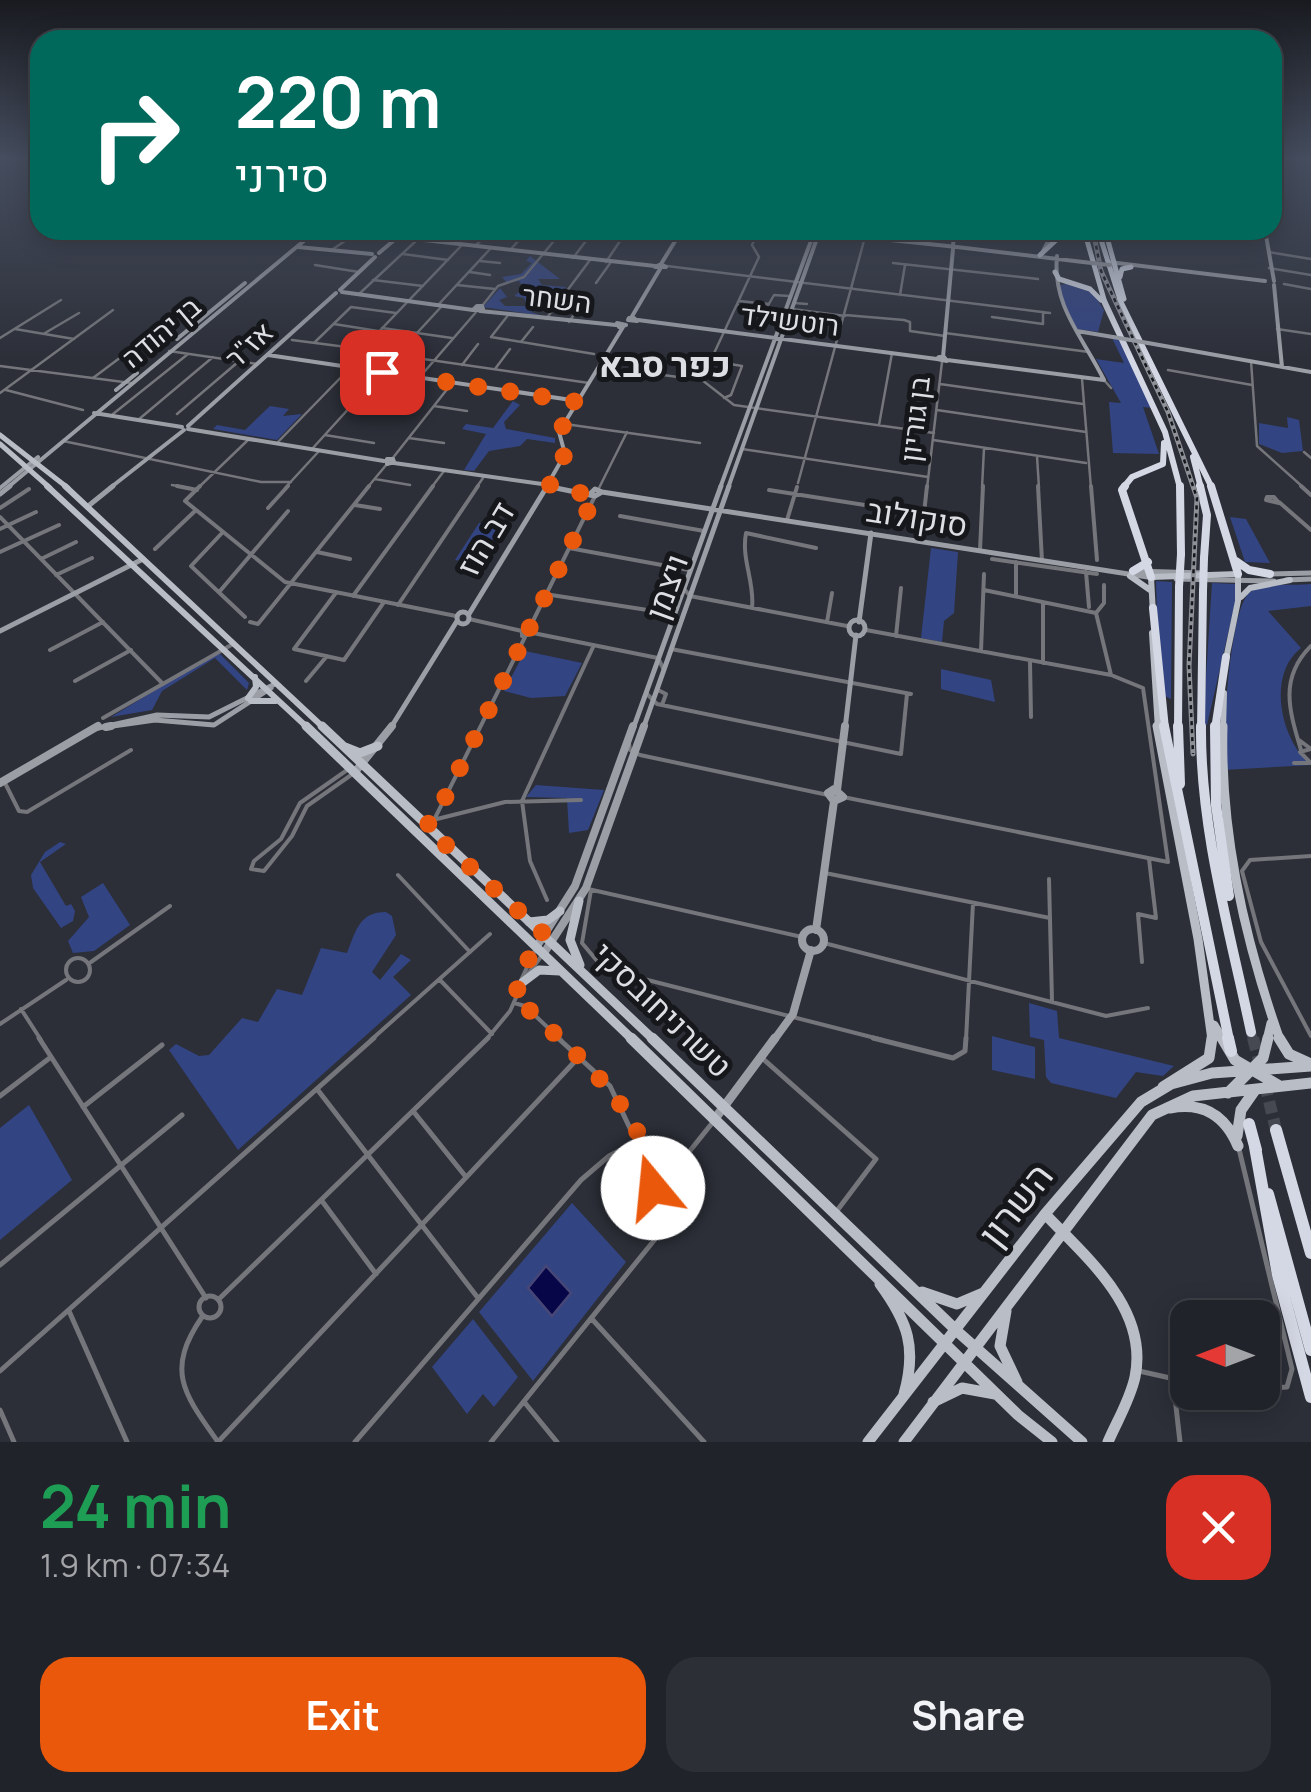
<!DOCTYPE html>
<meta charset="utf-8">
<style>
:root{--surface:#21232a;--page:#2d2f36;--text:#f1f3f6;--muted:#a2a4a8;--line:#3e4047;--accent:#ea580c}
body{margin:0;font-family:Manrope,Heebo,sans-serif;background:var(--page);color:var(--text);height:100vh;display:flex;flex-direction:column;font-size:38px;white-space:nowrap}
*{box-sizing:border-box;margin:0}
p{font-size:32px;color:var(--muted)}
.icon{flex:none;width:55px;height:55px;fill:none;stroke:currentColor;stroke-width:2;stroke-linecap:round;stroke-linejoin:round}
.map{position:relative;height:1442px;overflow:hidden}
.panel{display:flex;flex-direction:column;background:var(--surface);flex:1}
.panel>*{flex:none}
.banner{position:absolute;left:30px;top:30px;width:1252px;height:210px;border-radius:30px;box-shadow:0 5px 25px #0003,0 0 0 2px var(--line);background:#00695c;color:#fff;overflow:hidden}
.needle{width:65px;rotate:270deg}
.fabs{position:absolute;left:1170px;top:1300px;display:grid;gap:20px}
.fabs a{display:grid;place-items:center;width:110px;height:110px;border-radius:20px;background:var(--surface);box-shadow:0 5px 25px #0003,0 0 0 2px var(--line);font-size:50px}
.pin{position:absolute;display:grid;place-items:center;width:85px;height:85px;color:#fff;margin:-42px;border-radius:20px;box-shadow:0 5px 15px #0006}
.me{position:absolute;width:110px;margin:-55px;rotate:343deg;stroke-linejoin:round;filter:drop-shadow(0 0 8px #0008)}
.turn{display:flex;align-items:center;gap:35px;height:210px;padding:0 40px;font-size:45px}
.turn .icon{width:130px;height:130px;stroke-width:2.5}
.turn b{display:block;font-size:70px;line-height:85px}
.round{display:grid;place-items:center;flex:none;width:105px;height:105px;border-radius:30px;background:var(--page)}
.headline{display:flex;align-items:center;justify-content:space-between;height:170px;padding:0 40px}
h1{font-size:60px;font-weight:700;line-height:75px;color:#1e9e55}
.button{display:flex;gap:20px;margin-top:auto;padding:20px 40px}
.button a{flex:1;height:115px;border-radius:30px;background:var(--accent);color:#fff;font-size:40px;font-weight:700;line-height:115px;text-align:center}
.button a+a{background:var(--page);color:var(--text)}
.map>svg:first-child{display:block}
.green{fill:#334482}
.water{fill:#070648;stroke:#474777;stroke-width:2.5}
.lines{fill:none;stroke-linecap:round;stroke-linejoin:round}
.highway-tunnel-far1{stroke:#464952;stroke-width:10;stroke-dasharray:10 5;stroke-linecap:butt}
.highway-tunnel{stroke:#464952;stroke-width:12;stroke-dasharray:12 6;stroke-linecap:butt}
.street-far2{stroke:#75767b;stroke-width:2.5}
.street-far1{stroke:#75767b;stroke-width:4}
.street{stroke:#75767b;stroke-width:5}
.secondary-far3{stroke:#9b9ea5;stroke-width:4}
.secondary-far2{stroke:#9b9ea5;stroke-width:5}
.secondary-far1{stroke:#9b9ea5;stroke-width:8}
.secondary{stroke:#9b9ea5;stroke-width:9}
.primary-far3{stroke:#b9bdc6;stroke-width:5}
.primary-far2{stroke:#b9bdc6;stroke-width:6}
.primary-far1{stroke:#b9bdc6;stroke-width:9}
.primary{stroke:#b9bdc6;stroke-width:11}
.highway-far4{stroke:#d4d8e4;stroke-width:5}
.highway-far3{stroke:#d4d8e4;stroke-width:6}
.highway-far2{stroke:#d4d8e4;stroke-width:8}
.highway-far1{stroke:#d4d8e4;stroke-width:10}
.highway{stroke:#d4d8e4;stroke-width:12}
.rail-casing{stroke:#8f9199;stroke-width:5}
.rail{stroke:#16171b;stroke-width:2.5;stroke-dasharray:4;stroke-linecap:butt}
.secondary-bridge{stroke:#9b9ea5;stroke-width:4}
.highway-bridge{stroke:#d4d8e4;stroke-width:8}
.route{stroke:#ea580c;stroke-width:18;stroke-dasharray:0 32.4}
.labels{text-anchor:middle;stroke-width:10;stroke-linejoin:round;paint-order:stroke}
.far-street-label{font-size:28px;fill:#dcdee4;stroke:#16171b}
.street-label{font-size:32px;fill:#dcdee4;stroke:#16171b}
.far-district-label{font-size:35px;font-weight:bold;fill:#dcdee4;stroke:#16171b}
.near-street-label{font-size:38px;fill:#dcdee4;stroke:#16171b}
</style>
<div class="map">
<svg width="1311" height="1442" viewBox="0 0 1311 1442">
<rect width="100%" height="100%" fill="#2c2f38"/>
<path class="green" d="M530 256 560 279H538L542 285 566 287 559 296 539 295 542 300 537 303 543 307 531 312 543 316 483 307 500 288 507 297 499 300 505 306H527L524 298 514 296 524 288 519 281 507 283 502 277 521 274 532 263 526 261Z
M1067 284 1093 293 1104 310 1098 332 1077 329 1061 303 1058 285Z
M1112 338 1120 340 1152 408 1143 407 1159 454 1113 453 1109 402 1121 403 1096 359 1124 363Z
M513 401 520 405 504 422 506 429 555 438V443L527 439 520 446 489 451 474 471 464 470 486 434 462 429 466 424 493 428Z
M270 406 289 409 283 416 302 414 277 440 213 429 217 425 245 430Z
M1287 417 1299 420 1303 451 1282 453 1259 444V423L1288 428Z
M1230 517 1246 519 1270 563 1245 562Z
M479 523 505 528 482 565 455 560Z
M931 548 958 552 954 613 944 621 942 642 921 638Z
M1156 581 1172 582 1171 699 1165 696 1158 645Z
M1212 583 1236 584V599L1207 725 1203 723Z
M1311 584V606L1268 611 1301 648C1266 675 1281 741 1311 765L1223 770C1223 739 1229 612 1249 593 1260 582 1296 586 1311 584Z
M525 651 582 663 565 696 531 698 504 691Z
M218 652 249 683 247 690 215 658 162 691 152 710 111 717Z
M941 669 991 680 995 702 941 689Z
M536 785 604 790 588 830 569 833 567 798 526 797Z
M60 842 66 844 40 862 66 906 71 904 75 911 73 921 61 928 33 888 31 875 45 852Z
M103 883 130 925 94 951 73 953 68 941 89 917 81 897Z
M386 912 392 916 396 935 372 972 380 980 401 954 411 960 393 977 411 995 238 1150 169 1050 176 1044 199 1056 209 1055 242 1018 258 1022 277 989 302 995 321 948 347 953C356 931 359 912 386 912Z
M1029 1003 1057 1011 1059 1038 1174 1066 1163 1076 1136 1072 1116 1098 1051 1083 1046 1077 1044 1040 1030 1037Z
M992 1036 1035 1047V1079L992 1070Z
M29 1105 72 1180 0 1240V1128Z
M572 1203 626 1262 533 1381 479 1312Z
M473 1319 518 1377 494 1407 483 1394 467 1414 432 1367Z"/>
<path class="water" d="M546 1266 571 1293 552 1316 528 1288Z"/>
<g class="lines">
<path class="highway-tunnel-far1" d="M1251 1032 1253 1040"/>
<path class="highway-tunnel" d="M1253 1038 1260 1064
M1265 1084 1276 1130"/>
<path class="street-far2" d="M425 241 436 230
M451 244 465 230
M475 246 492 230
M333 249 357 233 398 237
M511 249 528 230
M1268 252 1311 259
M403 254 448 260
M573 258 592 233
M480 261 500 263
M606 262 622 238
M893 263 1038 279
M315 265 359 272
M667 266 1050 313
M1269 268 1311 275
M470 272 490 275
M373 280 423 286
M596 283 611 262
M1284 284 1311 289
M457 285 495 289
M359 294 417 240
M900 295 905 265
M739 301 769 304
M794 303 807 304
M439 304 491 248
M737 305 766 309 774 295 789 296
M482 306 498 286 524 277 563 230
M792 309 845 316
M845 315 904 320 910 322V331L945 336
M992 317 1043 324V312
M546 319 590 260
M569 322 587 295
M334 324 378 331
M382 328 452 338
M15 329 74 339
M1277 329 1311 334
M45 333 79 313
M417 333 441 307
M945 333 1089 352
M491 337 594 354
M491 337 509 314
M0 338 61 300
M292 340 362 349
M315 342 351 307 396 313
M521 342 533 327
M382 344 410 348
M361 350 589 383
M169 351 258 364
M402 356 416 341
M700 359 742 366 731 395 724 398
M1251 361 1257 446 1304 488
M462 365 478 344
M0 366 131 383
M345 367 462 245
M600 367 702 380 734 405 934 433
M495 369 510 349
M1168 370 1252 385
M93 378 125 354
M419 378 477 311
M702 379 759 257 752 245 759 230
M1082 379 1091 488
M1104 380 1111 388
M940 384 1083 404
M6 390 83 410
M0 393 113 310
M434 406 467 411
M387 410 415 377
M937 410 1086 432
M113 414 188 354
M177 414 238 362
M138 420 213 357
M565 424 700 443
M879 425 892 353
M325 435 374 443
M409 438 444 443
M933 440 1086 463
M63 441 261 482H291
M277 443 350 368
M312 449 382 372
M742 449 928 477
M1304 452 1311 458
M1037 456 1039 488
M392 459 452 383
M375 479 410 485
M798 483 865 237
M172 485 189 488
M198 488 248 440
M285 488 320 450
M367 488 387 464
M431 488 444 471
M476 488 483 478
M599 488 627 432
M927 488 942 362
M982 488 984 448"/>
<path class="street-far1" d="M177 486 197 490
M200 486 185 501 285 582 456 616
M1038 486 1042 561
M1091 486 1097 560
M1301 486 1311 495
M769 490 922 514
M1267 497H1274L1279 503 1266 500Z
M1279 502 1311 530
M355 505 380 509
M0 508 29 489
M268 508 288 486
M620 516 704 531
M0 517 163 684
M787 520 797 487
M0 529 36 512
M222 533 191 566 245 617
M921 541 927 486
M569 548 689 570
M155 549 195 511
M980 550 983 486
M0 552 59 525
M317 552 350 559
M41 559 76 542
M992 559 1097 574
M1016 562V596
M1086 572 1089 607
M56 575 92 558
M1104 585V603L1096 613 1111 675
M685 590 690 596 847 626
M984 590 1096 613
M220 591 288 511
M335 594 294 649 344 660 384 602
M545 594 673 614
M353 596 433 486
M1043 603V663
M398 605 478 486
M752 608C755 582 741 560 746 533L816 548
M469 619 522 631
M250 622 258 624 369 486
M827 622 832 593
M529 629 595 496
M529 629 532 634 522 636V631Z
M533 633 658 658 663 668
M896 636 901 588
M671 649 911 694
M50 650 103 622
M981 651 984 574
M1030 662 1031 717
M75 681 131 650
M306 681 327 656
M658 690 666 694 662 705
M646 693 657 704 901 754 907 694
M103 718 233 644
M1299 740 1311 749 1300 752 1311 763
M629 743 630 750 640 755 828 795
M1301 750C1289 710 1279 678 1311 646
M1294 763H1309
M350 768 300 803 281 839 254 861 251 869 264 871 292 836 307 806 354 773
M4 781 19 811 27 812 131 750
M843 797 1168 862 1143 688 1111 675 866 630
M433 820 505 802 581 800
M434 820 525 637
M1311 856 1250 860 1242 871 1261 942 1311 1036
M825 873 1050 918
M398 875 470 952
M1049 879 1052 1001
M588 889 802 937
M591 890 582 943 603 968
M547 900 530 861 522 801 594 645
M824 943 1106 1016 1148 1008
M66 970a12 12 0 1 1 24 0a12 12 0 1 1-24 0Z
M91 962 170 906
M1142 962 1138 914 1156 918 1149 859
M528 974 543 954
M624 974 883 1040
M440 980 492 1034
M515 993 536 948
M514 1003 525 1006 561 1040
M21 1009 41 1040
M0 1024 66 980
M371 1040 490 934
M486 1040 510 1011 523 982
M966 1040 973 903"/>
<path class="street" d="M39 1038 206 1298
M558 1038 610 1086 653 1177
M873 1038 953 1058 965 1051 966 1038
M761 1057 876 1159 836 1212
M317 1089 478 1298
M0 1096 51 1057
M83 1107 162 1045
M413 1111 466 1177
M1239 1149 1292 1369 1287 1387 1262 1389
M651 1183a10 10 0 1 1 20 0a10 10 0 1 1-20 0Z
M669 1177 713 1122
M322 1201 376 1274
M0 1265 182 1115
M199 1307a11 11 0 1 1 22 0a11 11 0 1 1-22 0Z
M220 1298 488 1038
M69 1311 127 1442
M202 1317C165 1371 184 1394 218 1442
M591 1318 704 1442
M0 1371 374 1038
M1139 1371 1188 1382
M1173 1380 1180 1442
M525 1403 557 1442
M0 1410 14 1442
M218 1442 579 1057
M355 1442 581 1180 609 1156 638 1141
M491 1442 656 1238 660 1193"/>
<path class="secondary-far3" d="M796 230 957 247 947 246
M1265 230 1274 281
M398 237 655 266
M953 245 955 230
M298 247 372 254
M957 247 1083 262
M1043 251 1054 230
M379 253 406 230
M1109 262 1265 281
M661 264 666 267H655Z
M661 264 682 230
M1274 285 1282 367
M340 290 375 257
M342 292 473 310
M477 306H482L483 309 473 310Z
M480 311 616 325
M629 318H634L637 321 628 320Z
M631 318 660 269
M638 320 937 359
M617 323 626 325 619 327Z
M1077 331 1113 337
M177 339 245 283
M1148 343 1311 372
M268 355 578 401
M939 357H944L947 361 937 359Z
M943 357 953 249
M947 360 1104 380C1083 337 1052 306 1057 256
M116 390 137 373
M94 413 182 427
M188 426 336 293
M188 429 384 461
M387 459H393L394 462 387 464Z
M394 463 542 484
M549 482 565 454 559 432 623 327
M551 487 558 488
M0 488 38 457
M7 488 317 230
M110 488 184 430
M720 488 815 230
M728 488 820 230"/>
<path class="secondary-far2" d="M551 487 595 496 602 492 595 489 590 494
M602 492 1154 578
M0 494 10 486
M87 507 113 486
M1133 571 1205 573
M1268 574 1311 573
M1176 579 1274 581
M1286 580 1311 579
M457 618a6 6 0 1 1 12 0a6 6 0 1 1-12 0Z
M469 614 546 488
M849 628a8 8 0 1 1 16 0a8 8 0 1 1-16 0Z
M859 622 871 533
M0 631 143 559
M106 727 155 720 214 725 271 688
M94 729 157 715 209 717 275 684
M390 729 457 621
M633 729 721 486
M643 729 729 486
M845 729 856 635"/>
<path class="secondary-far1" d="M106 727 111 726
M355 772 392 726
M0 783 98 726
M834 789 843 797 834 801 828 793Z
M837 790 845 726
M802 940a11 11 0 1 1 22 0a11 11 0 1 1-22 0Z
M816 930 834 801
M537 946 575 886 633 726
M544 953 586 888 644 726
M774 1040 793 1014 811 950"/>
<path class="secondary" d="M714 1120 775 1038"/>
<path class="primary-far3" d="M0 435 68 488
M0 444 50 488"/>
<path class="primary-far2" d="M47 486 309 729
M65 486 325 729
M1130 576 1150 590
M1241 597 1250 588 1290 580
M1153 614 1151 577 1238 574V601L1226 659
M1152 633 1158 729
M248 698 256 687 255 677
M251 701H276
M1223 729 1224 693"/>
<path class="primary-far1" d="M306 726 633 1040
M322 726 654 1040
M1157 726 1198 939 1212 1040
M1223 726C1220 831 1245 941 1280 1040
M345 747 360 753 378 746
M579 901 570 940 580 965
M529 922 548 920 560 911
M523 982 539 970 560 971
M1214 1025 1223 1040
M1267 1040 1271 1023"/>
<path class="primary" d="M631 1038 1018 1415 1052 1442
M652 1038 958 1332 1082 1442
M1222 1038 1235 1060 1278 1085
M1279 1038 1289 1054 1311 1064
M1163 1087 1209 1058 1212 1038
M1228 1093 1263 1058 1268 1038
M1170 1108C1203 1102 1225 1115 1238 1146
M1237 1136 1241 1110 1255 1090
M1045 1214C1087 1258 1149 1309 1135 1377 1130 1400 1117 1421 1108 1442
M880 1284C908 1322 917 1348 904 1394
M922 1292 957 1304 983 1293
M1006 1311 1000 1346 1017 1382
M933 1402 962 1388 995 1394
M868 1442 1045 1214 1141 1102 1171 1084 1212 1073 1311 1066
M904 1442 1152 1115 1193 1096 1311 1083"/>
<path class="highway-far4" d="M1084 230 1105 303
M1098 230 1121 303
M1105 230 1124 299
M1040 255 1067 230
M1055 272 1059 279 1090 289 1101 300
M1120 277 1122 269 1131 267"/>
<path class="highway-far3" d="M1104 301 1165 432 1180 488
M1120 301 1212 488
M1193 457 1201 488
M1123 488 1132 477 1163 464 1164 443"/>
<path class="highway-far2" d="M1125 486 1122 490 1151 577
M1180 486 1181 554
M1200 486 1207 515 1204 558
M1211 486 1238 574
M1236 561 1249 570 1270 574
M1133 571 1148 562
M1153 608 1165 729
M1178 729 1179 587
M1201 729 1203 591
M1215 729 1226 657"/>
<path class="highway-far1" d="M1164 726 1229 1040
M1178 726 1180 784
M1201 726C1200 829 1230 932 1251 1032
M1215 726 1216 805 1229 896"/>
<path class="highway" d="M1228 1038 1231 1051
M1249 1124 1256 1150
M1276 1130 1311 1253
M1255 1147 1278 1275 1311 1397
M1268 1194 1311 1350"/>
<defs>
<path id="rail" d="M1093 230 1101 271 1168 412 1197 498 1189 666 1193 754"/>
</defs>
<use href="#rail" class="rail-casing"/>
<use href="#rail" class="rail"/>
<path class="secondary-bridge" d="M1083 262 1110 265
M1113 337 1148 343"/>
<path class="highway-bridge" d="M1179 587 1181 554
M1203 591 1204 558"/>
</g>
<linearGradient id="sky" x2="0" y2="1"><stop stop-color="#181a1f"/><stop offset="0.44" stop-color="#454d5e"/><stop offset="1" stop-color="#454d5e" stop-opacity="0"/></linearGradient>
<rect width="1311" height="360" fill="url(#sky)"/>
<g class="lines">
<path class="route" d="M382 372 578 402 559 432 565 454 549 482 551 487 595 496 529 629 522 631 525 637 434 820 425 826 544 934 522 970 514 1003 525 1006C575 1054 650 1113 653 1188"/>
</g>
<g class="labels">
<g class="far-street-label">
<text transform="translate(557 299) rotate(7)" y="10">השחר</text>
<text transform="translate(790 320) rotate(7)" y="10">רוטשילד</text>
<text transform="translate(161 332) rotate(-40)" y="10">בן יהודה</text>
<text transform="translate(249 345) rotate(-42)" y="10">אז"ר</text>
<text transform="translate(915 419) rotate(-83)" y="10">בן גוריון</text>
</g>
<g class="street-label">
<text transform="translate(917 518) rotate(9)" y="11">סוקולוב</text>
<text transform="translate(486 539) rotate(-59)" y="11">דב הוז</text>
<text transform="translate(667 587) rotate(-70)" y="11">ויצמן</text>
<text transform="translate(662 1010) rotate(44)" y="11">טשרניחובסקי</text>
</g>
<g class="far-district-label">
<text x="665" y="377">כפר סבא</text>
</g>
<g class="near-street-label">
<text transform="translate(1016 1205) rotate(-52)" y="13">השרון</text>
</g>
</g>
</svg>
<div class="fabs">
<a><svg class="needle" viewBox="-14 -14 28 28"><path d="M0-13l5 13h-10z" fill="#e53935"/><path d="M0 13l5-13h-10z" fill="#a2a4a8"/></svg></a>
</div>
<div class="pin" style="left:382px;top:372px;background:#d93025"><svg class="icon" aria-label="arrive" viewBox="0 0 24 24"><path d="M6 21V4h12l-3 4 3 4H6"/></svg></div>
<svg class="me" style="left:653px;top:1188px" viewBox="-20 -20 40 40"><circle r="19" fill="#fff"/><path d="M0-13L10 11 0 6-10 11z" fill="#ea580c"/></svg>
<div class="banner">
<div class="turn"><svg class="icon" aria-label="right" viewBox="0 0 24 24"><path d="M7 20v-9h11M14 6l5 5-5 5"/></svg><div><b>220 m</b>סירני</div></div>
</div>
</div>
<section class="panel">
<div class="headline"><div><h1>24 min</h1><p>1.9 km · 07:34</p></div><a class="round" style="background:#d93025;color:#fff"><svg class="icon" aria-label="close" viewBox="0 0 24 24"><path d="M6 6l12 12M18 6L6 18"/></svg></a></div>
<div class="button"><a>Exit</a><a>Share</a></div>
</section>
